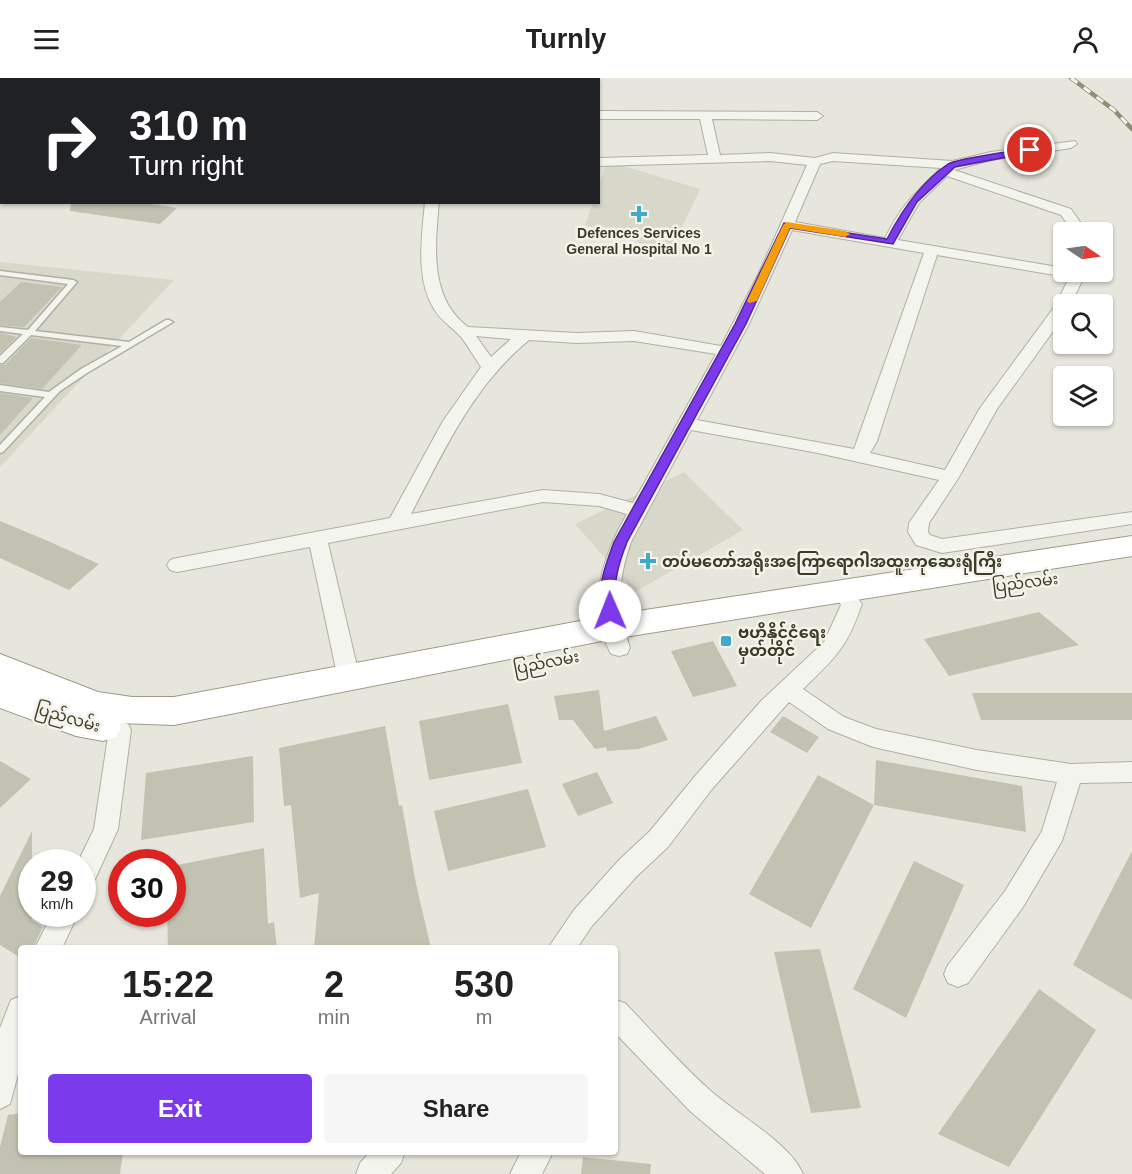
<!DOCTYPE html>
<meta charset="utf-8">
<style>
:root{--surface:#fff;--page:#f6f6f6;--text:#222;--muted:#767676;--accent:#7c3aed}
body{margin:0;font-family:Helvetica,"Noto Sans Myanmar",sans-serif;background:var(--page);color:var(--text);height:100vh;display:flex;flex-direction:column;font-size:22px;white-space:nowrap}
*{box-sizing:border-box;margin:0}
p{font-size:20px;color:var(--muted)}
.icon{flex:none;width:33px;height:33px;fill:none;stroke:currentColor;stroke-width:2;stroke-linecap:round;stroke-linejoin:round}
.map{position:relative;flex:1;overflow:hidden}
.details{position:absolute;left:18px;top:867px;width:600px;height:210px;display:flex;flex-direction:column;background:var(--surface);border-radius:6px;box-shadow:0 2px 4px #0004}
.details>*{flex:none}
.banner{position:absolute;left:0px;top:0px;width:600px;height:126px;box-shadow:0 2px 4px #0004;background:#202124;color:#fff;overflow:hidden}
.needle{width:39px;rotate:103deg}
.buttons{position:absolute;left:1053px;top:144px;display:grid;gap:12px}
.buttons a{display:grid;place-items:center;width:60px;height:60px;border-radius:6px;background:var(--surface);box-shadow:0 2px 4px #0004;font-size:30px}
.speed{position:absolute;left:18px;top:771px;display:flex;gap:12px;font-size:30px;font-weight:700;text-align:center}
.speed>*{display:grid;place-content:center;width:78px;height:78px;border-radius:50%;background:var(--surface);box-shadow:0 2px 4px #0004;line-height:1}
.speed small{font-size:15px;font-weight:400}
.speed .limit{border:9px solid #d22;background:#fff;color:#111}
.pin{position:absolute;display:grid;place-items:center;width:51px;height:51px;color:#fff;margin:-26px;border:3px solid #fff;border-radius:50%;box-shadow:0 2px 6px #0007}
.me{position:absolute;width:66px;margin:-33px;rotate:359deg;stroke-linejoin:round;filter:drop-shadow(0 0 4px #0008)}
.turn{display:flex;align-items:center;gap:21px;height:126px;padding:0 30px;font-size:27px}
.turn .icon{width:78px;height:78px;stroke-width:2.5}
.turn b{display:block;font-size:42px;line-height:51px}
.eta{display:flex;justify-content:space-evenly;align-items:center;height:102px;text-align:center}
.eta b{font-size:36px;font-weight:600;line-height:42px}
.primary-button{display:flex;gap:12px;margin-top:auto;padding:12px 30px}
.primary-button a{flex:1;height:69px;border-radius:6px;background:var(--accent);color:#fff;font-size:24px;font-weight:600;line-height:69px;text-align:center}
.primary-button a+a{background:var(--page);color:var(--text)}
header{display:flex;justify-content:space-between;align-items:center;height:78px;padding:0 30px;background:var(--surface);font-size:27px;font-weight:600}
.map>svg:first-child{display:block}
.built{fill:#d7d7ca}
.building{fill:#c2c2b3}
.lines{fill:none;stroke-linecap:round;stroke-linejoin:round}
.service-casing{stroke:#afafa2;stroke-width:3}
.minor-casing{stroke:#afafa2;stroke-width:2}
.trunk-casing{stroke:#9c9c84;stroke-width:2}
.service{fill:#f4f4ee;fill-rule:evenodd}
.minor{fill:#f4f4ee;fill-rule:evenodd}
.trunk{fill:#fff;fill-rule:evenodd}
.rail-casing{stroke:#8e8f76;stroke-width:4.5}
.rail{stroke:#f4f3eb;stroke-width:3;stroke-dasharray:8;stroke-linecap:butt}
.route{fill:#7c3aed;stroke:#51269a;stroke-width:1.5}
.slow{fill:#f59e0b}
.poi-dot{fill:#42a9ca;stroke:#f4f3eb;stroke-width:2}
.labels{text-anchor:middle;stroke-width:5;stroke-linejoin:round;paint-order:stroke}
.far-poi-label{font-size:14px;font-weight:bold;fill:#3b3b26;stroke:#f4f3eb}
.poi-label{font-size:16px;font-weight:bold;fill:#3b3b26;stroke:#f4f3eb;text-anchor:start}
.street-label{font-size:16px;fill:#3b3b26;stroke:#f4f3eb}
</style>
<header><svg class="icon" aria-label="menu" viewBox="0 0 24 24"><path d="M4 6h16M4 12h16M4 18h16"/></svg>Turnly<svg class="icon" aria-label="person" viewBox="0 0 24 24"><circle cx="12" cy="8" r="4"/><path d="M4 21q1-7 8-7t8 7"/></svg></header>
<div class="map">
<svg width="1132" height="1096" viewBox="0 0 1132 1096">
<rect width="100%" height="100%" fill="#e6e6dc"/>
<path class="built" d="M607 83 700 111 670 175 585 147 593 125 598 124 599 108Z
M0 184 174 202 0 389Z
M684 394 743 452 635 514 575 446Z"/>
<path class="building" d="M71 124H138L177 130 160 146 70 133Z
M21 204 62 209 24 249 0 247V224Z
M0 255 17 259 0 275Z
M31 260 82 267 42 311 0 305V287H5Z
M0 315 33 320 0 357Z
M0 443 48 463 99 486 69 512 0 480Z
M1039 534 1079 567 949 598 924 561Z
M713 563 737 608 693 619 671 573Z
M599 612 604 653 656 638 668 662 638 671 607 673 606 669 595 671 573 642H559L554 618Z
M972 615H1132V642H981Z
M508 626 522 685 429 702 419 643Z
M783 638 819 659 807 675 770 654Z
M385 648 399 728 402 727 416 806 431 870H314L319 815 300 820 291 727 284 728 279 670Z
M253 678 254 744 141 762 146 695Z
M876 682 1022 708 1026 754 874 727Z
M0 683 31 701 0 730Z
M597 694 613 725 578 738 562 706Z
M818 697 874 727 811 850 749 816Z
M528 711 546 769 448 793 434 733Z
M32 753V842L43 849 33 870H21V880L0 867V818Z
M264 770 268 846 274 844 277 870H168L167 836H172V788Z
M1132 773V922L1073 887Z
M914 783 964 807 906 940 853 911Z
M820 871 843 960 861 1030 811 1035 774 874Z
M1039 911 1096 952 1009 1089 938 1056Z
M21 1035V1074H123L120 1096H0V1069L8 1037Z
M583 1079 651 1086 650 1096H581Z"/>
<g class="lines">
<defs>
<path id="service" d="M293 0H320L318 2H295Z
M0 96H2V100H0Z
M0 193 73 202 77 204 35 253 129 264 166 242H169L173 244 87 295 60 313 3 374 0 375V367L45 319 0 313V307L49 314 81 291 122 268 31 257 3 285H0V278L23 256 0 253V249L28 252 68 206 0 197Z"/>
<path id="minor" d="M93 0H105L92 2Z
M117 0H129L116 2Z
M363 0H375L362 2Z
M598 33 817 34 823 38 817 42 712 41 720 77 770 75 815 80 833 75 952 83 991 74 1075 63 1077 66 1071 70 991 82 954 92 1071 131 1087 154H1073L1061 137 947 98 919 125 898 162 1064 190V194H1073L1082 203 1071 226H1064V238L997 331 959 399 929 445 928 454 930 457 942 461 1132 434V446L942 475 916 467 908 454 909 445 939 402 818 375 691 352 631 464C617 504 617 530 630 570L627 576 619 578 611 576C585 529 603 478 627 436L599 428 543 424 328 465 360 601 357 607 349 609 341 607 338 601 310 469 177 494 170 492 167 487 170 482 177 480 390 440 443 343 481 289C474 279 468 267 460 258 451 248 441 243 434 231 415 201 422 158 425 124H439C435 168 429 220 468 249L577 255 634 253 721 268 758 197 807 87 770 83 598 88V80L708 77 700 41H598ZM833 83 941 90C914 116 903 125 885 160L795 144 820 86ZM792 152 924 175 854 371 697 342 749 246ZM937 177 1061 198 1067 204 1055 228 980 330 945 392 870 375 877 363ZM476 258 511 261 491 279ZM529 262 577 265 634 263 716 276 633 425 599 416 543 412 411 436C444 373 472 309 529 262Z
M0 44H2V52H0Z
M2 64V72L0 73V65Z
M2 85V93L0 94V86Z
M842 505 849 507 862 526C847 570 835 580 803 611L844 639 876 651 977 672 1071 686 1132 684V704L1080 705 1062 763 1023 829 968 905 958 909 948 905 944 896 948 887 1005 813 1042 753 1057 704 977 692 873 669 828 651 789 624 712 711 668 769 637 798 592 848 577 870H548L574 832 619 782 650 753 696 697 761 623 824 564 841 527 832 512 835 507Z
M120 643 128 646 131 652 118 751 91 810 82 813V784H78L94 751 109 652 112 646Z
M52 836H78L62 870H35Z
M21 918V985L10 1026 0 1031V950L11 922Z
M615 922 625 925C654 955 681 987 712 1014 737 1036 791 1066 803 1096H765L691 1034 615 955Z
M370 1074H405L401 1085 391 1096H356L360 1085Z
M521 1074H553L542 1096H510Z"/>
<path id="trunk" d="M1132 458V478L612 561 174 647 119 645 121 649 116 659 103 663 76 658 0 630V576L98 614 132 619H174L612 537Z"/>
</defs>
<use href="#service" class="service-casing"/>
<use href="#minor" class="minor-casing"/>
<use href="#trunk" class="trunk-casing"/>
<use href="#service" class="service"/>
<use href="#minor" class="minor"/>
<use href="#trunk" class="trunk"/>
<defs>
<path id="rail" d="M1071 0 1114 32 1132 51"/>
</defs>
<use href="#rail" class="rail-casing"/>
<use href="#rail" class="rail"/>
</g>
<path class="route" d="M1030 70 1034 72 1033 74 955 89 917 124 893 166 790 150 746 246 627 464C618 487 612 508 616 533L610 538 605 536C594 514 606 486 614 464L735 246 784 145 887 161C902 132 921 104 948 86 957 80 1015 73 1030 70Z"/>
<path class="slow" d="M787 144 845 153 850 156 845 159 790 150 757 223 749 225 747 223 783 147Z"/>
<g class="poi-dot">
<path d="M636 127h6v6h6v6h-6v6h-6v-6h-6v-6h6z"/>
<path d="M645 474h6v6h6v6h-6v6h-6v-6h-6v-6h6z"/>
<rect x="720" y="557" width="12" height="12" rx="3"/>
</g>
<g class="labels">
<g class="far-poi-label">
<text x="639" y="160">Defences Services<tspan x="639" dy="16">General Hospital No 1</tspan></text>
</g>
<g class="poi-label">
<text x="662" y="489">တပ်မတော်အရိုးအကြောရောဂါအထူးကုဆေးရုံကြီး</text>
<text x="738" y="560">ဗဟိုနိုင်ငံရေး<tspan x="738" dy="18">မှတ်တိုင်</tspan></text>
</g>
<g class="street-label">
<text transform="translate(1025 504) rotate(-7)" y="6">ပြည်လမ်း</text>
<text transform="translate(546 584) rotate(-11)" y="6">ပြည်လမ်း</text>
<text transform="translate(68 639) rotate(16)" y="6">ပြည်လမ်း</text>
</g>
</g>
</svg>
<div class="buttons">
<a><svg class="needle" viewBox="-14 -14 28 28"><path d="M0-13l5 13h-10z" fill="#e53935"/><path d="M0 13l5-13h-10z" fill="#767676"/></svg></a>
<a><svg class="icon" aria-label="search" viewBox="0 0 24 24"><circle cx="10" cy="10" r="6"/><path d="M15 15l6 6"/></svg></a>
<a><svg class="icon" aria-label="layers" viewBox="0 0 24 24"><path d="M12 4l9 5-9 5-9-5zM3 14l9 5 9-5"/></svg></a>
</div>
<div class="speed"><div>29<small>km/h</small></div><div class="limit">30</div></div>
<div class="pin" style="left:1030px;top:72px;background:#d93025"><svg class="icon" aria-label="arrive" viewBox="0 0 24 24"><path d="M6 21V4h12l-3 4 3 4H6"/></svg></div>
<svg class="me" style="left:610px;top:533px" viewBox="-20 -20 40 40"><circle r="19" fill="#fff"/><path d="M0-13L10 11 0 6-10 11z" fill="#7c3aed"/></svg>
<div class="banner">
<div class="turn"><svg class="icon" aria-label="right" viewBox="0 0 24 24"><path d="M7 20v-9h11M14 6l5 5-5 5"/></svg><div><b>310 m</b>Turn right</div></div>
</div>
<section class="details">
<div class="eta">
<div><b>15:22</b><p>Arrival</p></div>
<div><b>2</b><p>min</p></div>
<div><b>530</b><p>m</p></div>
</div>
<div class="primary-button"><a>Exit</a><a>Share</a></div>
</section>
</div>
